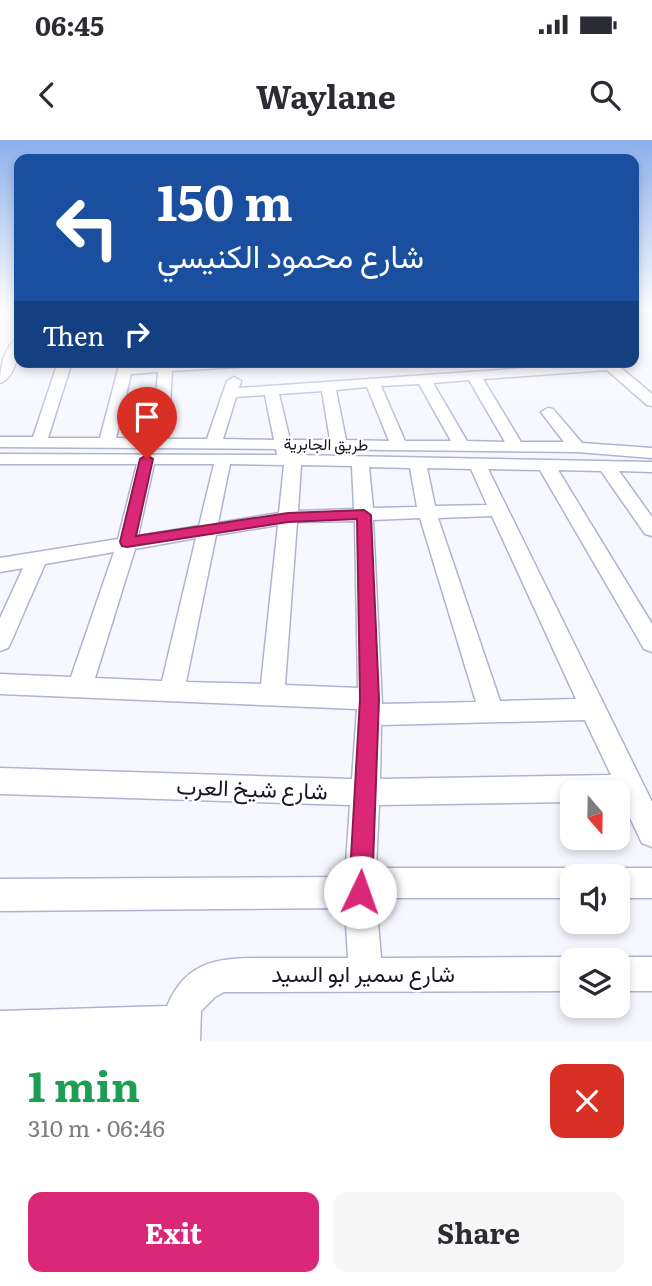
<!DOCTYPE html>
<meta charset="utf-8">
<style>
:root{--surface:#fff;--page:#f7f7f7;--text:#2b2b33;--muted:#7c7c81;--accent:#db2777}
body{margin:0;font-family:Literata,Vazirmatn,serif;background:var(--page);color:var(--text);height:100vh;display:flex;flex-direction:column;font-size:26px;white-space:nowrap}
*{box-sizing:border-box;margin:0}
p{font-size:23px;color:var(--muted)}
.icon{flex:none;width:38px;height:38px;fill:none;stroke:currentColor;stroke-width:2;stroke-linecap:round;stroke-linejoin:round}
.map{position:relative;height:901px;overflow:hidden}
.panel{display:flex;flex-direction:column;background:var(--surface);flex:1}
.panel>*{flex:none}
.top-card{position:absolute;left:14px;top:14px;width:625px;height:214px;border-radius:14px;box-shadow:0 4px 10px #0003;background:#1a4fa0;color:#fff;overflow:hidden}
.needle{width:46px;rotate:160deg}
.fabs{position:absolute;left:560px;top:640px;display:grid;gap:14px}
.fabs a{display:grid;place-items:center;width:70px;height:70px;border-radius:14px;background:var(--surface);box-shadow:0 4px 10px #0003;font-size:35px}
.pin{position:absolute;display:grid;place-items:center;width:60px;height:60px;color:#fff;margin:-72px -30px;border-radius:50% 50% 50% 0;rotate:-45deg;box-shadow:0 0 7px #0007}
.pin .icon{rotate:45deg}
.me{position:absolute;width:77px;margin:-38px;rotate:3deg;stroke-linejoin:round;filter:drop-shadow(0 0 5px #0008)}
.turn{display:flex;align-items:center;gap:24px;height:147px;padding:0 28px;font-size:32px}
.turn .icon{width:91px;height:91px;stroke-width:2.5}
.turn b{display:block;font-size:49px;line-height:60px}
.then{display:flex;align-items:center;height:66px;padding:0 28px;background:#0003;gap:14px;font-size:26px}
.round{display:grid;place-items:center;flex:none;width:74px;height:74px;border-radius:14px;background:var(--page)}
.headline{display:flex;align-items:center;justify-content:space-between;height:119px;padding:0 28px}
h1{font-size:42px;font-weight:700;line-height:52px;color:#1e9e55}
.button{display:flex;gap:14px;margin-top:auto;padding:14px 28px}
.button a{flex:1;height:80px;border-radius:14px;background:var(--accent);color:#fff;font-size:28px;font-weight:700;line-height:80px;text-align:center}
.button a+a{background:var(--page);color:var(--text)}
.status{display:flex;justify-content:space-between;align-items:center;height:49px;padding:0 35px;background:var(--surface);direction:ltr}
.status svg{height:19px;fill:currentColor}
header{display:flex;justify-content:space-between;align-items:center;height:91px;padding:0 28px;background:var(--surface);font-size:32px;font-weight:700}
.map>svg:first-child{display:block}
.lines{fill:none;stroke-linecap:round;stroke-linejoin:round}
.minor-casing{stroke:#afb3d2;stroke-width:3}
.minor{fill:#fff;fill-rule:evenodd}
.route{fill:#db2777;stroke:#8e194d;stroke-width:2}
.labels{text-anchor:middle;stroke-width:5;stroke-linejoin:round;paint-order:stroke}
.far-street-label{font-size:16px;fill:#171823;stroke:#fff}
.near-street-label{font-size:23px;fill:#171823;stroke:#fff}
</style>
<div class="status"><b>06:45</b><svg viewBox="0 0 49 12"><path d="M0 12V9h3v3zM5 12V6h3v6zM10 12V3h3v9zM15 12V0h3v12zM26 1h20v11H26zM47 4h2v5h-2z"/></svg></div>
<header><svg class="icon" aria-label="back" viewBox="0 0 24 24"><path d="M15 5l-7 7 7 7"/></svg>Waylane<svg class="icon" aria-label="search" viewBox="0 0 24 24"><circle cx="10" cy="10" r="6"/><path d="M15 15l6 6"/></svg></header>
<div class="map">
<svg width="652" height="901" viewBox="0 0 652 901">
<rect width="100%" height="100%" fill="#f7f8ff"/>
<g class="lines">
<defs>
<path id="minor" d="M19 198C20 212 15 238 0 243 0 228 4 205 19 198Z
M58 222H72L48 298H100L120 222H134L133 225 159 222H259L253 226 172 231 168 299H207L227 241 234 237 241 241 239 248 614 222 652 254V266L647 265 607 230 483 239 521 302H564L541 272 548 268 553 269 582 303 652 308V318L577 312 292 309 294 315 652 322V332L619 331 652 377V396L645 394 601 331 558 330 652 484V512L644 509 540 330 488 329 652 662V707L642 703 622 661H618V653H572V662L379 665 376 728H572L583 732 585 737H572V758H376L381 818 572 817 581 821H572V851L224 852 215 857 201 871 200 901H0V871L167 866C188 816 225 818 272 818 297 818 323 818 348 818L345 768 0 771V739L345 737 350 665 0 654V628L352 639 357 569 0 554V534L71 537 114 412 45 424 11 502 8 508 0 511V478L23 428 0 432V418L118 399 137 324H0V314L277 315 276 309 0 307V297H33ZM158 232 152 299 116 298 131 234ZM469 240 505 302 467 301 433 243ZM419 244 451 301H405L381 246ZM367 247 389 301 346 300 336 250ZM322 251 330 300H290L279 254ZM265 255 274 300 223 299 236 257ZM154 324H214L199 386 138 396ZM230 324 284 325 279 373 218 383ZM301 325 352 326 354 369 298 371ZM369 327 410 328 417 367 373 368ZM427 328 471 329 487 365 435 366ZM492 376 576 559 500 561 438 378ZM420 378 476 562 382 564 373 380ZM355 381 358 548 285 545 297 382ZM278 385 261 544 186 542 216 395ZM196 398 162 541 95 538 135 409ZM585 580 611 635 380 639 381 585Z
M618 728H652V758H618V737H605L607 732Z
M618 817H652V851H618V821H609Z"/>
</defs>
<use href="#minor" class="minor-casing"/>
<use href="#minor" class="minor"/>
</g>
<linearGradient id="sky" x2="0" y2="1"><stop stop-color="#8cafeb"/><stop offset="0.57" stop-color="#fbfcff"/><stop offset="1" stop-color="#fbfcff" stop-opacity="0"/></linearGradient>
<rect width="652" height="296" fill="url(#sky)"/>
<path class="route" d="M147 315 153 319 136 396 288 373 364 370 371 375 379 559 372 752 369 760 360 764 352 760 349 752 360 559 357 379 288 382 127 407 122 406 120 402 140 319Z"/>
<g class="labels">
<g class="far-street-label">
<text transform="translate(326 304) rotate(1)" y="6">طريق الجابرية</text>
</g>
<g class="near-street-label">
<text transform="translate(252 649) rotate(2)" y="8">شارع شيخ العرب</text>
<text x="363" y="842">شارع سمير ابو السيد</text>
</g>
</g>
</svg>
<div class="fabs">
<a><svg class="needle" viewBox="-14 -14 28 28"><path d="M0-13l5 13h-10z" fill="#e53935"/><path d="M0 13l5-13h-10z" fill="#7c7c81"/></svg></a>
<a><svg class="icon" aria-label="sound" viewBox="0 0 24 24"><path d="M4 9h4l5-4v14l-5-4H4zM17 9q2 3 0 6"/></svg></a>
<a><svg class="icon" aria-label="layers" viewBox="0 0 24 24"><path d="M12 4l9 5-9 5-9-5zM3 14l9 5 9-5"/></svg></a>
</div>
<div class="pin" style="left:147px;top:319px;background:#d93025"><svg class="icon" aria-label="arrive" viewBox="0 0 24 24"><path d="M6 21V4h12l-3 4 3 4H6"/></svg></div>
<svg class="me" style="left:360px;top:752px" viewBox="-20 -20 40 40"><circle r="19" fill="#fff"/><path d="M0-13L10 11 0 6-10 11z" fill="#db2777"/></svg>
<div class="top-card">
<div class="turn"><svg class="icon" aria-label="left" viewBox="0 0 24 24"><path d="M17 20v-9H6M10 6l-5 5 5 5"/></svg><div><b>150 m</b>شارع محمود الكنيسي</div></div>
<div class="then">Then<svg class="icon" aria-label="right" viewBox="0 0 24 24"><path d="M7 20v-9h11M14 6l5 5-5 5"/></svg></div>
</div>
</div>
<section class="panel">
<div class="headline"><div><h1>1 min</h1><p>310 m · 06:46</p></div><a class="round" style="background:#d93025;color:#fff"><svg class="icon" aria-label="close" viewBox="0 0 24 24"><path d="M6 6l12 12M18 6L6 18"/></svg></a></div>
<div class="button"><a>Exit</a><a>Share</a></div>
</section>
